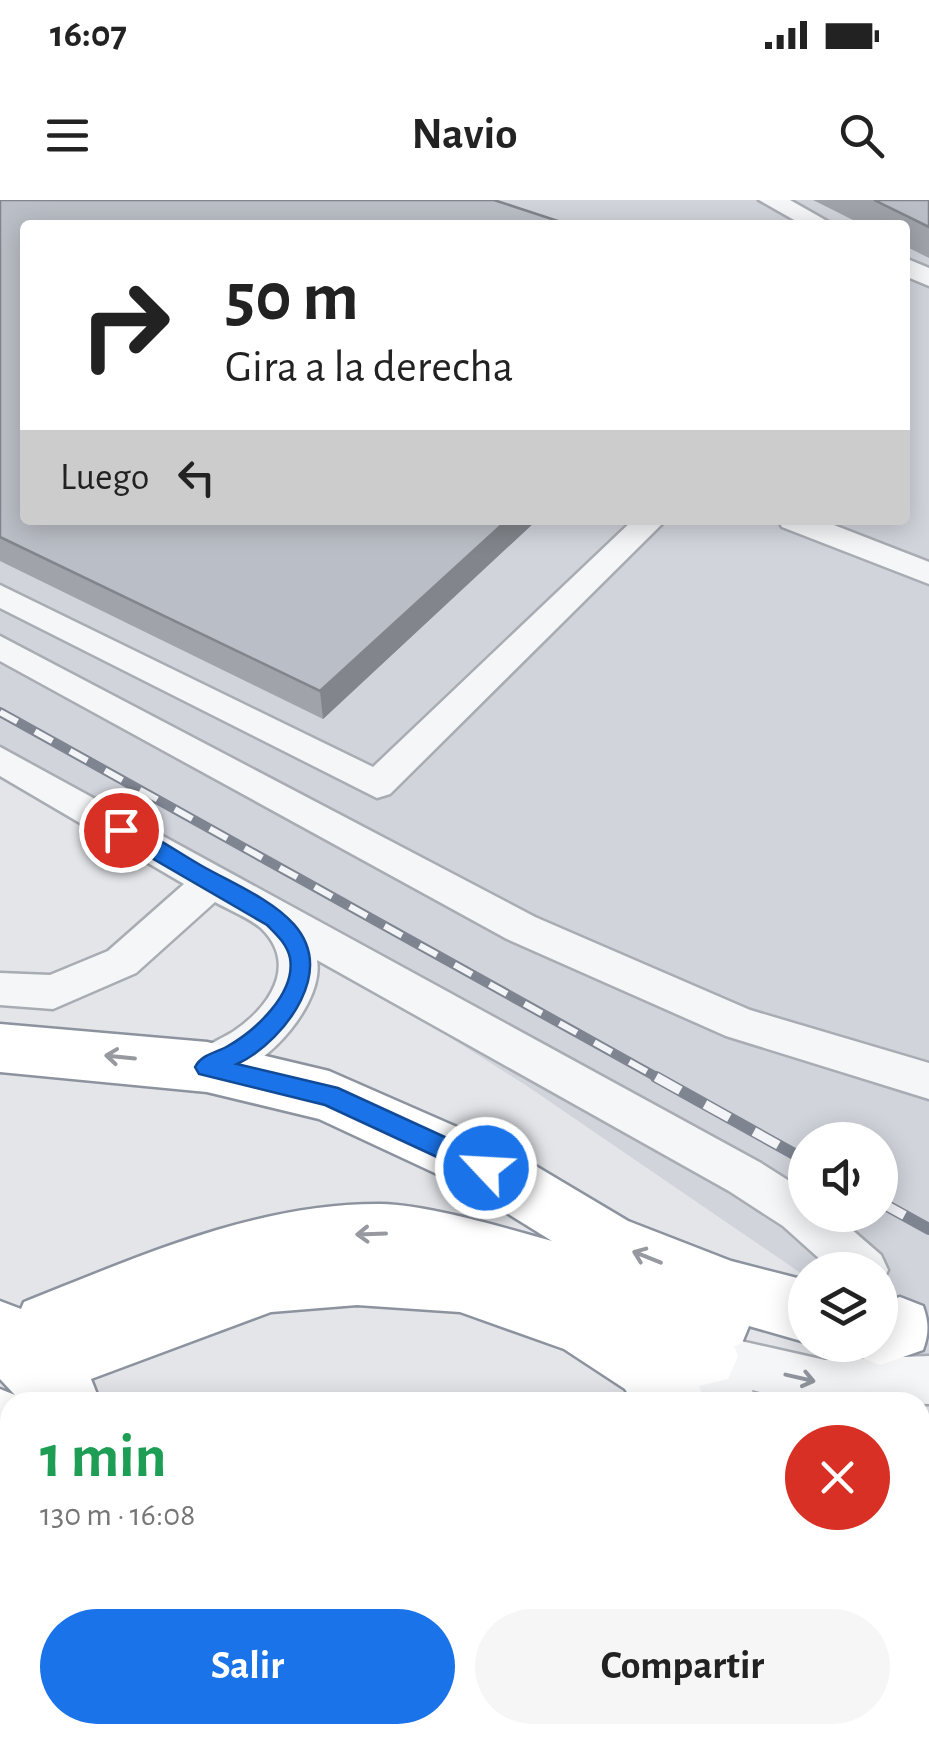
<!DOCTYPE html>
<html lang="es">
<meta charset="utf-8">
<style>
:root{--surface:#fff;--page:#f6f6f6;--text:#222;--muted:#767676;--accent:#1a73e8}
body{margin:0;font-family:"Alegreya Sans",sans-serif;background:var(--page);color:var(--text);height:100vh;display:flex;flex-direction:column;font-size:38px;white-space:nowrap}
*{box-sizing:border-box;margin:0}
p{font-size:32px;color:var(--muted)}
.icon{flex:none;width:55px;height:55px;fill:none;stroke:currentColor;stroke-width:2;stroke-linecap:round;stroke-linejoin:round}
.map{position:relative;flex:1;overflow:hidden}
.panel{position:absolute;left:0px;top:1192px;width:930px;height:352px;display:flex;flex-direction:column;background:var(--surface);border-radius:30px 30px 0 0;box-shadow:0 5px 25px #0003}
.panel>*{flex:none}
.hud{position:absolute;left:20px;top:20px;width:890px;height:305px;border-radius:10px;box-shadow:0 5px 25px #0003;background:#fff;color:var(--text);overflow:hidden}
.controls{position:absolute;left:788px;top:922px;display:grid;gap:20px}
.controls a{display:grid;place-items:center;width:110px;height:110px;border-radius:50%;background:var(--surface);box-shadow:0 5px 25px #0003;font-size:50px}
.pin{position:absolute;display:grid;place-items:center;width:85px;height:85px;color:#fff;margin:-42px;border:5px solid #fff;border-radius:50%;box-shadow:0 2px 10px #0007}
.me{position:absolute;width:110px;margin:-55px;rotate:295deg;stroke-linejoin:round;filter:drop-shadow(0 0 8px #0008)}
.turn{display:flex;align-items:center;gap:35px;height:210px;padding:0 40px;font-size:45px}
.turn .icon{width:130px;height:130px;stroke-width:2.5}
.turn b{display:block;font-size:70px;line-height:85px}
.then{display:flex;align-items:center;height:95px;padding:0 40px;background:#0003;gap:20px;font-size:38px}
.round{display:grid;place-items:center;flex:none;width:105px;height:105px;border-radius:52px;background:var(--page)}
.headline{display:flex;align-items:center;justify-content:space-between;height:170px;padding:0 40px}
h1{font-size:60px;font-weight:600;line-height:75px;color:#1e9e55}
.action{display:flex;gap:20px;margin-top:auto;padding:20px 40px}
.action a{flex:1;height:115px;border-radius:60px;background:var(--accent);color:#fff;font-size:40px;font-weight:600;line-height:115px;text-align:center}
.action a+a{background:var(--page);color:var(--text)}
.status{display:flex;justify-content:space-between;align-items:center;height:70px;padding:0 50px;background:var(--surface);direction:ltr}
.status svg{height:28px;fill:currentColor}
header{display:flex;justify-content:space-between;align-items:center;height:130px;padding:0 40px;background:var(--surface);font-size:45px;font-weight:600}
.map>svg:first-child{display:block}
.built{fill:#d1d4db;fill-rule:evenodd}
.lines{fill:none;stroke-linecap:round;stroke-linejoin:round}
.minor-casing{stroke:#a8acb3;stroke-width:5}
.highway-casing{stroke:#8c939f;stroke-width:5}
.minor{fill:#f5f6f8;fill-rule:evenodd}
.highway{fill:#fff;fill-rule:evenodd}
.rail-far1-casing{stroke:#7e8591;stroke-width:10}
.rail-casing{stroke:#7e8591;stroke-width:12}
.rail-far1{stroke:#f2f4f7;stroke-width:6;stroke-dasharray:20;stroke-linecap:butt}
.rail{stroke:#f2f4f7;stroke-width:9;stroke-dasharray:28;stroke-linecap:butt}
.wall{fill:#a0a3aa}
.shaded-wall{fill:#82858b}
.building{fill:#babec6;stroke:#82858b;stroke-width:2.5}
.oneway{stroke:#9699a0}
.oneway2{stroke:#90949c}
.route{fill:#1a73e8;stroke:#114b97;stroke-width:2.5}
</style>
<div class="status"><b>16:07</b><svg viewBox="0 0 49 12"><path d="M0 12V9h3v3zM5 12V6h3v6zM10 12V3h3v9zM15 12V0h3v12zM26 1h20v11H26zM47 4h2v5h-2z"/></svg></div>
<header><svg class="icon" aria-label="menu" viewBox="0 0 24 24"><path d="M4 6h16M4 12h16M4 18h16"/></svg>Navio<svg class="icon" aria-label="search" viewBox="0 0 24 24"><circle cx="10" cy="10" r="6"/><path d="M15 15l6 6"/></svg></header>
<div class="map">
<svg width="929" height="1543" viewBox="0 0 929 1543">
<rect width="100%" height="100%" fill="#e3e5e9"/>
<path class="built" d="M0 0H929V1161L880 1127V1070H805V1076L527 886 0 553ZM25 25H905V320H25ZM805 940H880V1015H805Z"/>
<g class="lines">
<defs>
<path id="minor" d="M759 0H790L834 25H803Z
M905 58 929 68V86L905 76Z
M633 320H666L390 594 377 598 0 408V385L373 567Z
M778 320H821L929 362V384L782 327Z
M0 436 535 717 750 810 929 863V899L726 836 507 739 0 461Z
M0 547 761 963 805 991V1015H835L881 1055 888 1070 881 1085 880 1070H832L783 1026 729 991 317 760C326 811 241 897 192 880L186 867C195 848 217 842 234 831 268 808 299 766 262 729 250 718 229 710 215 702L136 773 53 809 0 805V773L50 775 108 751 184 684 0 576Z
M705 1133 825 1160 929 1156V1204L802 1202 752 1190 756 1202H705L681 1156 688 1140Z
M929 1225V1285L920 1289V1229Z
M929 1359V1421L920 1425V1362Z
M711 1535H769L766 1543H708Z
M799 1535H858L855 1543H796Z"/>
<path id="highway" d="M0 824 207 842 329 871 507 949 628 1021 731 1061 805 1080V1142L749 1126 742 1143 734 1146 738 1156 728 1179 699 1186 705 1202H633L625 1189 564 1149 460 1112 357 1105 271 1112 91 1179 100 1202H10V1269L0 1265V1189L15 1195 0 1179V1101L21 1109 24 1102C138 1057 256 1003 381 1004 429 1005 505 1028 552 1041L465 987 319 919 207 892 0 872Z
M900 1097 923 1106C929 1123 929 1133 923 1150L880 1165 857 1156 852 1145H880V1103Z
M0 1379 10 1383V1465L0 1461Z
M0 1461 10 1465V1535H97L101 1543H0Z
M231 1535H311L315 1543H234Z
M345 1535H426L430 1543H348Z
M586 1535H671L668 1543H582Z"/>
</defs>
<use href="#minor" class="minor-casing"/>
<use href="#highway" class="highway-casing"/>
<use href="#minor" class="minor"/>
<use href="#highway" class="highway"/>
<defs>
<path id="rail-far1" d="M0 512 660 879"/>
<path id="rail" d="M656 877 805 960
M880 1002 929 1029"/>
</defs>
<use href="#rail-far1" class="rail-far1-casing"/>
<use href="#rail" class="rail-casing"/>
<use href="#rail-far1" class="rail-far1"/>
<use href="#rail" class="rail"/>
</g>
<path class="wall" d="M0 0 25 320H537L323 519 0 361Z
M813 0H929V58L905 46V25H863Z
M929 1446V1543H870L875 1535H920V1460Z"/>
<path class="shaded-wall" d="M507 320H537L323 519 320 491Z"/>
<path class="building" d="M0 0H494L570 25H25V320H507L320 491 0 337Z
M874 0H929V27Z
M929 1460V1543H879L884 1535H920V1475Z"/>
<defs><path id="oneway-shaft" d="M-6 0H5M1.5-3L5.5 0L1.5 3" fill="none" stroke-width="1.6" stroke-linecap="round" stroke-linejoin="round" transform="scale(2.5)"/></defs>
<g class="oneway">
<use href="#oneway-shaft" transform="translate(120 857) rotate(-174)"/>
<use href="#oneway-shaft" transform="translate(371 1034) rotate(178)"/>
<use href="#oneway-shaft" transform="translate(647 1057) rotate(-158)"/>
</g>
<use class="oneway2" href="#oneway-shaft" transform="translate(800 1178) rotate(13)"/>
<path class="route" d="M121 622C149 631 177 652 202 666 255 696 338 724 301 800 289 825 263 852 237 864L338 888 495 960 499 968 495 976 486 979 478 976 325 905 199 874 195 867C202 854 216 853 228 846 256 830 296 793 290 758 287 744 276 734 267 725L114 636 111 630Z"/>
</svg>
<div class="controls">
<a><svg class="icon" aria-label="sound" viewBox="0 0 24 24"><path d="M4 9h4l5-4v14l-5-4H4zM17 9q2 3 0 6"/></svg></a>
<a><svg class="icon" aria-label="layers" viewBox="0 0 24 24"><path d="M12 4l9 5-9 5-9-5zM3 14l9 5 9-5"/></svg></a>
</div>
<div class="pin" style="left:121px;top:630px;background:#d93025"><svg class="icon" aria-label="arrive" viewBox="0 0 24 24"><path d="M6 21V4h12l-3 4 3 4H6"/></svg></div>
<svg class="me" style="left:486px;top:968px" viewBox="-20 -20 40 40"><circle r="17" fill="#1a73e8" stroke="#fff" stroke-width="3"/><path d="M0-11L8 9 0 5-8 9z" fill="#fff"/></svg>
<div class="hud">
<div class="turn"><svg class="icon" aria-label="right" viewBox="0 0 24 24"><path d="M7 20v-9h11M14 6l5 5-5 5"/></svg><div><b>50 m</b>Gira a la derecha</div></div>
<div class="then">Luego<svg class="icon" aria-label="left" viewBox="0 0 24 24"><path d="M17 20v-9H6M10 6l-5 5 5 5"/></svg></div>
</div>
<section class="panel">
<div class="headline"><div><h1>1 min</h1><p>130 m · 16:08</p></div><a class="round" style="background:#d93025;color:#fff"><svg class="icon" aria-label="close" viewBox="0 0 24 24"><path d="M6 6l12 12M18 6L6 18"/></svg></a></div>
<div class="action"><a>Salir</a><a>Compartir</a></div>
</section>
</div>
